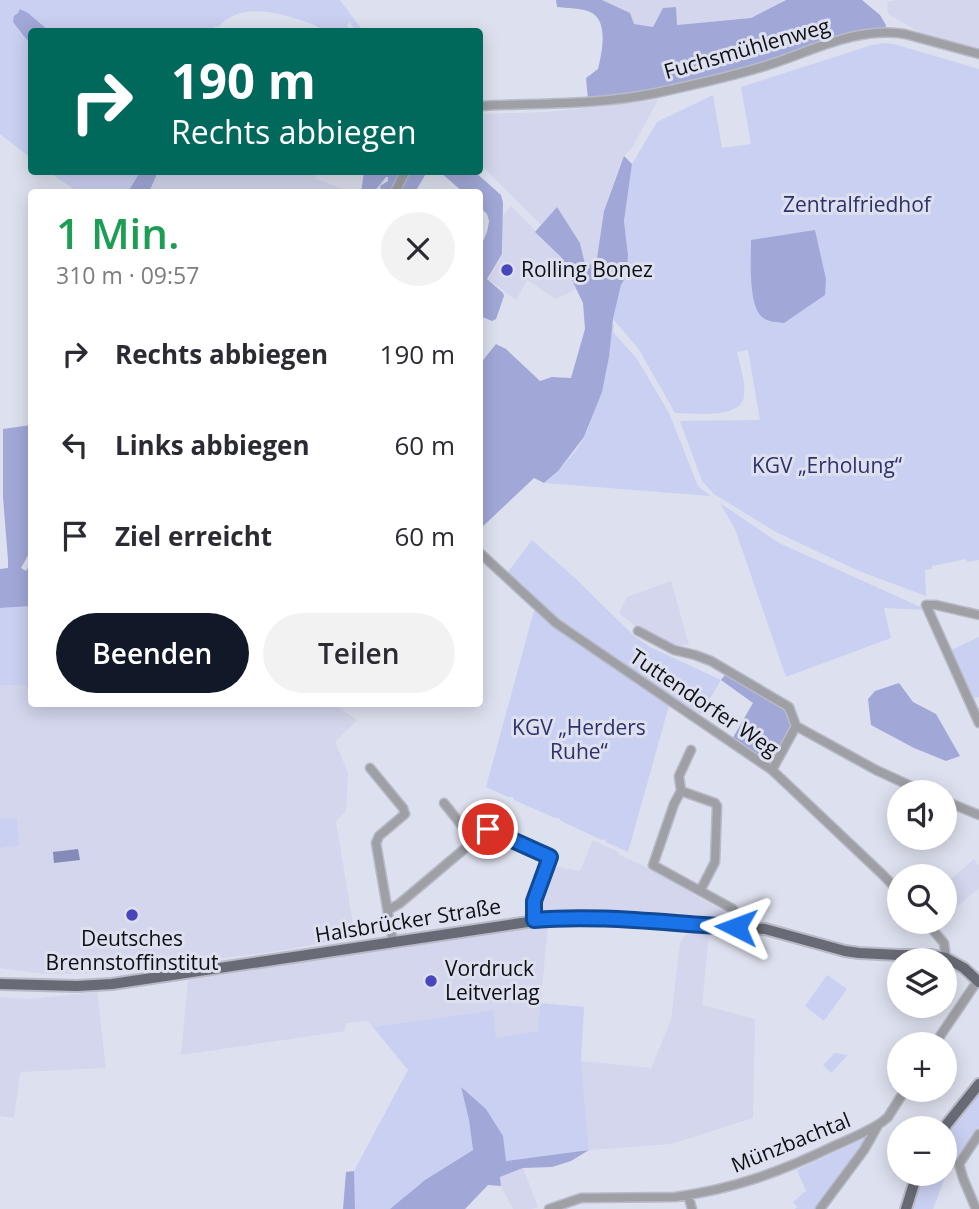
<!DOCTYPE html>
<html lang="de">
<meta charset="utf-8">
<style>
:root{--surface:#fff;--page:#f2f2f3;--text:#2b2b33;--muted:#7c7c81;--accent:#111827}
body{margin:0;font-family:"Open Sans",sans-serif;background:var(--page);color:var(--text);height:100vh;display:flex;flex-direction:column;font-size:26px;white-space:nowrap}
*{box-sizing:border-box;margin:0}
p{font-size:23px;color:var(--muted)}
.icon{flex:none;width:38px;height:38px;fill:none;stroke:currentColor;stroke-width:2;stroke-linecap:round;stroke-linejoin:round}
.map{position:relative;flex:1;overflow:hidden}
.sheet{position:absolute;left:28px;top:189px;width:455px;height:518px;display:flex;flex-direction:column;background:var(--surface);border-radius:7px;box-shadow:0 4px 18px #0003}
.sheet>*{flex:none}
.banner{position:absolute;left:28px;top:28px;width:455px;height:147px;border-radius:7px;box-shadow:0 4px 18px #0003;background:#00695c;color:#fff;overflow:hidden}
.tools{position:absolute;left:887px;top:780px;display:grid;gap:14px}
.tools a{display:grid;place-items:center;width:70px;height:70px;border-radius:50%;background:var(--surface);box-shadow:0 4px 18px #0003;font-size:35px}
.pin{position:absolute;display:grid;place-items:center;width:60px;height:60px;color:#fff;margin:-30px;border:4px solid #fff;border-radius:50%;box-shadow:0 2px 7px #0007}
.me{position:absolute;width:77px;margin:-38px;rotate:273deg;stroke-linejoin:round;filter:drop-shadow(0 0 5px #0008)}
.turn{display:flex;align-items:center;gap:24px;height:147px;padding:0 28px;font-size:32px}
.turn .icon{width:91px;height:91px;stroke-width:2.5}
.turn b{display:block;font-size:49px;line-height:60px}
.round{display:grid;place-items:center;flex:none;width:74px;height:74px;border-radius:37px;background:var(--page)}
.summary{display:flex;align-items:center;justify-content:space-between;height:119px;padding:0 28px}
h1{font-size:42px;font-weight:600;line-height:52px;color:#1e9e55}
.action{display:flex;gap:14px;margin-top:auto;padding:14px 28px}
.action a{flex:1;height:80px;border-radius:42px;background:var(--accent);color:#fff;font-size:28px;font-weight:600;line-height:80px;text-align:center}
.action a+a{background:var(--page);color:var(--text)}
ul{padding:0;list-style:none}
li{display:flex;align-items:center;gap:21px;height:91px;padding:0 28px}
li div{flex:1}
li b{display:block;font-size:26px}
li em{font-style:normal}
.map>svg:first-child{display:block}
.built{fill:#d3d6ec}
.green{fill:#cad0f1}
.forest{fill:#a1a8d7}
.water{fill:#848bb8}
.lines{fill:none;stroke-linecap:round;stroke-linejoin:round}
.minor-casing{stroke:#b8bac7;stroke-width:11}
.major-casing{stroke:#b8bac7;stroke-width:14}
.minor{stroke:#9fa0a6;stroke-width:8}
.major{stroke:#686a75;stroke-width:10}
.route-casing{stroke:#114b97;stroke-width:18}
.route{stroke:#1a73e8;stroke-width:12}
.poi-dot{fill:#4946bc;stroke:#dde0ee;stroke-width:2.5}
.labels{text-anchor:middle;stroke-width:6;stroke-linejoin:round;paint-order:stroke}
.street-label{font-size:21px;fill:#0f0f14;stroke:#dde0ee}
.park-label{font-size:21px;fill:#2e316a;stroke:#dde0ee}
.poi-label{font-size:21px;fill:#0f0f14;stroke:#dde0ee;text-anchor:start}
</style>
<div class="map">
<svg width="979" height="1209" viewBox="0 0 979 1209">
<rect width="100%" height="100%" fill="#dde0ee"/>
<path class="built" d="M602 0H782V1L751 18 676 25V7L653 27 633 24 630 13Z
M897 0H979V48L923 34 888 14 887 2Z
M658 100 633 146 624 156 615 179 604 211 596 266 585 264 580 243 557 207 542 226 480 164V114L548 112Z
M158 172H313L317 179 351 192H149Z
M511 206 561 257 576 289 556 299 527 280 516 300 488 279 503 254V216Z
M671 581 689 645 671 646 638 628 619 613 627 597Z
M29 677H31L32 704H334L357 720 335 742 348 773 346 811 336 821 355 937 279 951 103 973 45 974 0 968V685L29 686Z
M593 840 618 852 619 855 662 874 693 893 694 895 726 913 728 917 727 920 669 919 639 914 538 912 536 908 551 866 580 871Z
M974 859 979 866V888L945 917V884Z
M548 924 538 1031 496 1038 492 1010 373 1027 368 1021 346 1023 345 1031 181 1055 188 980Z
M689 933 709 934 702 1005 755 1019 753 1118 671 1144 589 1150 581 1061 651 1068 671 1020 680 943 684 936Z
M97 992 106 1068 20 1072 14 1118 0 1116V997L29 999Z
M523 1168 538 1207 532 1209H513L501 1186 499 1177Z"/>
<path class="green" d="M0 0H340L363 31H355L350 22 347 25 350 31C343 31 334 33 328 31 322 30 317 26 312 24 283 14 242 0 218 27L215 26 211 31 32 32 31 158 0 134Z
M884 43 894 44 979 69V560L968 562 966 559 932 566V569L925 570 926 596 859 571 776 532 714 494 702 481 680 421 760 420 748 350 737 352C740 366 746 382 744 396 741 420 693 413 675 413L638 348 613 319 621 285 627 275 628 255 624 221 632 164 657 122 713 95 722 148 751 144 741 87 872 45Z
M49 172H140L128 192H78Z
M609 321 614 326 613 332 637 359 669 413 698 486 710 496 545 483C559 470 574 455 584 438 587 432 590 424 592 417 604 386 613 354 609 321Z
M720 503 779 543 927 610 884 608 891 638 786 677 735 529Z
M532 540 576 579 633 635 650 647 721 680 701 714C633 671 564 631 505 576Z
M31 606 32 677H29V686L0 685V608Z
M535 607 575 637 600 658 670 702 628 852 606 842 605 839 602 840 561 821 559 818H555L514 800 513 797H508L486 787Z
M979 637V697L973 698 951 650Z
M17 818 19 845 0 848V819Z
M827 975 847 989 824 1021 805 1006Z
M540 1003 584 1007 581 1061 589 1150 506 1161 461 1088 469 1120 473 1150 425 1180 390 1209H355L354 1171 408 1070 373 1027 493 1010 496 1038 538 1031Z
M835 1053 848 1055 831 1073 823 1065Z
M979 1093V1127L957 1156 945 1177 933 1209H913L924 1174H945V1134Z
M866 1138 868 1140 816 1209H795L797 1207 793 1202 806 1191 797 1170Z"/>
<path class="forest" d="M556 0H602L630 13 634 24 653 27 663 8 676 7 677 25 751 18 786 0H862L880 15 886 25 884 32 874 33 714 80 588 100 586 78 598 69C602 53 609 20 590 12 583 8 565 8 557 7Z
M20 9 28 13 49 31 32 32 31 43 27 40 13 22 14 16 18 13Z
M624 156 632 164 624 221 628 255 627 275 621 285 613 319 609 357 602 392 584 437 558 471 544 483 534 478 480 529V364L496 344 506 349 540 381 552 377 571 378 585 329 583 303 561 257 535 232 557 207 580 243 585 264 596 265 604 211Z
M140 172H158L149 192H128Z
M364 172H402L392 192H381L380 186 388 181V177H386L374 192H361Z
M410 172H427L415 192H400Z
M440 172H475L501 195 503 203 502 254 487 279 503 293 504 296 496 319 492 321 480 316V248L487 232 489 221 487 214 480 207V192H463Z
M815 230 826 279 825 295 784 323C776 322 768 322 762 317 748 305 751 258 751 240Z
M31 425V550L21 568 26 571 31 562V606L0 608V569L8 568V560L3 497V429Z
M728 671 789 707 796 726 772 770 731 741 753 703 721 680Z
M899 683 913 702 936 714 960 756 946 761 914 748 871 725 868 699 875 691Z
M461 1087 486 1109 503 1136 506 1161 589 1150 571 1161 552 1167 523 1168 500 1177 501 1186 488 1185 465 1209H390L425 1180 473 1150 469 1120Z
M354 1171 355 1209H343L346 1172Z"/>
<path class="water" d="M78 849 80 860 54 863 53 852Z"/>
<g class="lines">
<defs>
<path id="minor" d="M480 106C537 103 599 105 656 93 693 85 729 77 765 66 810 52 857 26 905 34L979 54
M395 192 405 172
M480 553 556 623 772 770 883 875 900 893
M979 615 936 605H926L979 723
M638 631 674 650 695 655 711 661 789 707 796 726 876 770 926 793
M691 750 679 776 681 791 674 804 653 865 733 909 735 916 736 927
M370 768 403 808 405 814 379 836 376 843 393 942
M772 770 796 726
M681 791 715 803 717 806 715 862 700 891
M945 801 979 815
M444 803 474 841
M388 910 399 904 488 829 550 857 534 901V920
M926 922 944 943 946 958
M934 1045 974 986 979 982
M688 1195 692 1209
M549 1209 581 1198 675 1197C734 1189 780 1172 834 1146 850 1139 867 1132 882 1122L888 1117 905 1090
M820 1209 864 1150 878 1125
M976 1209 963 1178 959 1164 979 1134"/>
<path id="major" d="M0 984 77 986 112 984 555 918 605 919 765 929 845 951 859 953 899 955H930L946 958 964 968 979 982
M943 1129 979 1084
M906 1209 917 1174"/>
</defs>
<use href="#minor" class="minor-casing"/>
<use href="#major" class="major-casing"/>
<use href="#minor" class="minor"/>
<use href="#major" class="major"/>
</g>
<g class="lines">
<defs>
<path id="route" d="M488 829 550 857 534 901V920C600 914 670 924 736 927"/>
</defs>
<use href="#route" class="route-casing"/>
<use href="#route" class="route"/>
</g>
<g class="poi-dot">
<circle cx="507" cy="270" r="7"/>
<circle cx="132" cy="915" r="7"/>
<circle cx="431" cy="981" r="7"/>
</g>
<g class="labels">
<g class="street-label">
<text transform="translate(747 49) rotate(-16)" y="7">Fuchsmühlenweg</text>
<text transform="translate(704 703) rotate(34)" y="7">Tuttendorfer Weg</text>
<text transform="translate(408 921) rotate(-9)" y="7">Halsbrücker Straße</text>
<text transform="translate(791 1143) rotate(-22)" y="7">Münzbachtal</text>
</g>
<g class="park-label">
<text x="857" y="212">Zentralfriedhof</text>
<text x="827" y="473">KGV „Erholung“</text>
<text x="579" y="735">KGV „Herders<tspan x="579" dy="24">Ruhe“</tspan></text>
</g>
<g class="poi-label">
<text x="521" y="277">Rolling Bonez</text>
<text x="132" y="946" text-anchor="middle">Deutsches<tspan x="132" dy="24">Brennstoffinstitut</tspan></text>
<text x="445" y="976">Vordruck<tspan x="445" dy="24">Leitverlag</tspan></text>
</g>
</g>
</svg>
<div class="tools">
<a><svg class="icon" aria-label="sound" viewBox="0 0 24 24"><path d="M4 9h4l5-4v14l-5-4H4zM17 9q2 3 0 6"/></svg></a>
<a><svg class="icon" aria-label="search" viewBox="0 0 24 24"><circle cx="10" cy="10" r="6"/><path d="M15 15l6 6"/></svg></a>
<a><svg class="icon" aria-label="layers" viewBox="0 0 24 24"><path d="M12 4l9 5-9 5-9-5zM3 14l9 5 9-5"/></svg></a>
<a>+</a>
<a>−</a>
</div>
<div class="pin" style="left:488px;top:829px;background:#d93025"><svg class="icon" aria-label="arrive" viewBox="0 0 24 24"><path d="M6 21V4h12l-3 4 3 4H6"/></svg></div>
<svg class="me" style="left:736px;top:927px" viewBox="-20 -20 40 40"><path d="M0-17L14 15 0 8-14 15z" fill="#1a73e8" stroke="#fff" stroke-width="4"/></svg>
<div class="banner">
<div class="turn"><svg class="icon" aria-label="right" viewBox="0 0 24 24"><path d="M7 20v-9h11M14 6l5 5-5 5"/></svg><div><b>190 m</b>Rechts abbiegen</div></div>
</div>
<section class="sheet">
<div class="summary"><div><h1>1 Min.</h1><p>310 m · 09:57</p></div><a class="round"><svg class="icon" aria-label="close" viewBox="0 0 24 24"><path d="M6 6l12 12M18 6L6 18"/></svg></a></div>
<ul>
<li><svg class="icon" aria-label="right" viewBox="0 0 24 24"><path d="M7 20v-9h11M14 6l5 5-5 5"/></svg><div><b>Rechts abbiegen</b></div><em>190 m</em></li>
<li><svg class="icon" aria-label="left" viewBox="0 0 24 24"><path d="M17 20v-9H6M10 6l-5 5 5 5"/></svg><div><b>Links abbiegen</b></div><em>60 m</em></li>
<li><svg class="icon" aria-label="arrive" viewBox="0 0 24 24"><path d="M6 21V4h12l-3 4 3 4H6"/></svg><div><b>Ziel erreicht</b></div><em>60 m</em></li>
</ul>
<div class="action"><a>Beenden</a><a>Teilen</a></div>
</section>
</div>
